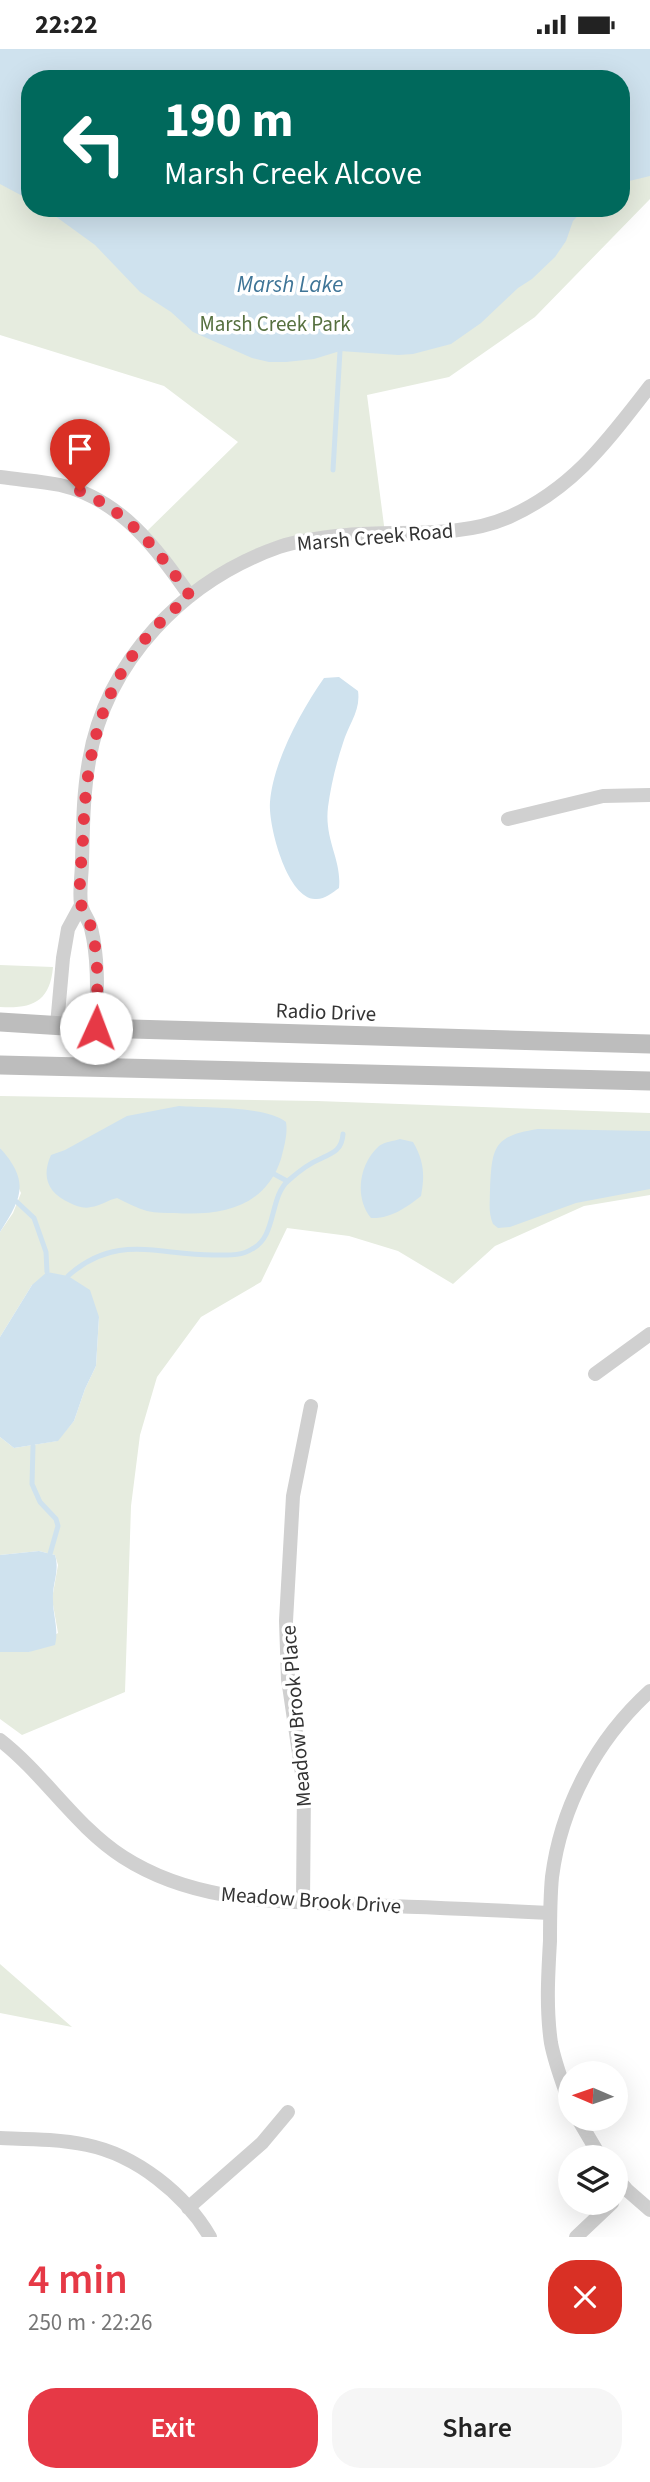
<!DOCTYPE html>
<meta charset="utf-8">
<style>
:root{--surface:#fff;--page:#f6f6f6;--text:#222;--muted:#767676;--accent:#e63946}
body{margin:0;font-family:"Source Sans 3",sans-serif;background:var(--page);color:var(--text);height:100vh;display:flex;flex-direction:column;font-size:26px;white-space:nowrap}
*{box-sizing:border-box;margin:0}
p{font-size:23px;color:var(--muted)}
.icon{flex:none;width:38px;height:38px;fill:none;stroke:currentColor;stroke-width:2;stroke-linecap:round;stroke-linejoin:round}
.map{position:relative;height:2188px;overflow:hidden}
.sheet{display:flex;flex-direction:column;background:var(--surface);flex:1}
.sheet>*{flex:none}
.guide{position:absolute;left:21px;top:21px;width:609px;height:147px;border-radius:28px;box-shadow:0 7px 28px #0002;background:#00695c;color:#fff;overflow:hidden}
.needle{width:46px;rotate:272deg}
.buttons{position:absolute;left:558px;top:2012px;display:grid;gap:14px}
.buttons a{display:grid;place-items:center;width:70px;height:70px;border-radius:50%;background:var(--surface);box-shadow:0 7px 28px #0002;font-size:35px}
.pin{position:absolute;display:grid;place-items:center;width:60px;height:60px;color:#fff;margin:-72px -30px;border-radius:50% 50% 50% 0;rotate:-45deg;box-shadow:0 0 7px #0007}
.pin .icon{rotate:45deg}
.me{position:absolute;width:77px;margin:-38px;rotate:2deg;stroke-linejoin:round;filter:drop-shadow(0 0 5px #0008)}
.turn{display:flex;align-items:center;gap:24px;height:147px;padding:0 28px;font-size:32px}
.turn .icon{width:91px;height:91px;stroke-width:2.5}
.turn b{display:block;font-size:49px;line-height:60px}
.round{display:grid;place-items:center;flex:none;width:74px;height:74px;border-radius:28px;background:var(--page)}
.head{display:flex;align-items:center;justify-content:space-between;height:119px;padding:0 28px}
h1{font-size:42px;font-weight:600;line-height:52px;color:var(--accent)}
.cta{display:flex;gap:14px;margin-top:auto;padding:14px 28px}
.cta a{flex:1;height:80px;border-radius:28px;background:var(--accent);color:#fff;font-size:28px;font-weight:600;line-height:80px;text-align:center}
.cta a+a{background:var(--page);color:var(--text)}
.status{display:flex;justify-content:space-between;align-items:center;height:49px;padding:0 35px;background:var(--surface);direction:ltr}
.status svg{height:19px;fill:currentColor}
.map>svg:first-child{display:block}
.green{fill:#e6ecdf;fill-rule:evenodd}
.water{fill:#cfe2ee}
.lines{fill:none;stroke-linecap:round;stroke-linejoin:round}
.stream{stroke:#cfe2ee;stroke-width:5}
.street{stroke:#d0d0d0;stroke-width:14}
.secondary{stroke:#bdbdbd;stroke-width:19}
.route{stroke:#e63946;stroke-width:12;stroke-dasharray:0 21.6}
.labels{text-anchor:middle;stroke-width:7;stroke-linejoin:round;paint-order:stroke}
.park-label{font-size:21px;fill:#56703f;stroke:#fff}
.street-label{font-size:21px;fill:#333;stroke:#fff}
.water-label{font-size:23px;font-style:italic;fill:#3f7597;stroke:#fff}
</style>
<div class="status"><b>22:22</b><svg viewBox="0 0 49 12"><path d="M0 12V9h3v3zM5 12V6h3v6zM10 12V3h3v9zM15 12V0h3v12zM26 1h20v11H26zM47 4h2v5h-2z"/></svg></div>
<div class="map">
<svg width="650" height="2188" viewBox="0 0 650 2188">
<rect width="100%" height="100%" fill="#fff"/>
<path class="green" d="M0 0H650V150L535 268 449 328 367 346 385 484 283 497 190 547 143 486 238 393 164 337 0 286ZM30 30H621V159H30Z
M0 916 53 918C50 953 32 960 0 958Z
M0 1047 317 1052 650 1064V1146L584 1157 495 1197 453 1235 398 1202 349 1187 287 1179 261 1233 201 1268 157 1328 140 1386 131 1457 125 1643 22 1686 0 1670V1603H29L58 1584 52 1550 58 1516 55 1506 39 1502 0 1506V1388L14 1399 57 1392 74 1372 85 1340 96 1317 99 1268 32 1236 0 1288V1183L13 1164 21 1144 0 1099Z
M0 1915 72 1978 0 1964Z"/>
<path class="water" d="M0 0H650V127L621 134V30H30V151L0 135Z
M44 159H585L573 172 566 192 555 208 532 230 518 239 481 274 451 295 413 305 398 306 340 302 314 310 286 313H269L252 309 193 283 171 263 140 243 95 196Z
M339 628 358 642C361 662 348 676 343 694 336 715 331 736 328 758 324 791 342 811 339 839 332 844 324 851 315 850 287 849 268 776 270 753 273 713 301 662 324 629Z
M179 1057C205 1059 267 1057 286 1073 288 1085 284 1098 281 1110 265 1159 220 1167 175 1164 166 1164 156 1164 147 1162 137 1159 127 1154 117 1149 108 1151 100 1157 91 1158 84 1160 76 1157 70 1154 48 1144 41 1128 51 1106L65 1101 127 1067Z
M538 1080 650 1082V1140L576 1154 510 1178 498 1179 493 1175C488 1164 490 1152 490 1141 492 1098 493 1087 538 1080Z
M400 1090 413 1093C424 1112 425 1126 421 1147 407 1158 391 1170 371 1169 354 1148 359 1115 379 1097 384 1093 394 1092 400 1090Z
M0 1099C30 1132 22 1149 0 1183Z
M47 1223 68 1227 90 1241 99 1268 96 1317 85 1340 74 1372 58 1392 14 1399 0 1388V1288L32 1236Z
M39 1502 55 1506C60 1522 52 1535 53 1551 53 1567 59 1580 55 1596L29 1603H0V1506Z"/>
<g class="lines">
<path class="stream" d="M333 421 340 302
M274 1125 287 1132
M17 1153 34 1169 46 1203 47 1223
M68 1227C117 1183 159 1207 216 1206 229 1206 241 1207 252 1200 277 1188 269 1147 289 1131 297 1124 310 1114 320 1110 333 1104 342 1101 343 1085
M33 1397 32 1435 40 1453 56 1470 58 1477 50 1505"/>
<path class="street" d="M0 428C20 431 41 432 60 436 121 450 156 499 190 547
M508 770 603 747 650 746
M57 976 63 909 68 880 81 856
M96 979C97 946 99 911 91 879 89 871 82 863 81 855 79 841 82 826 82 812 83 779 83 746 89 712 106 611 185 531 279 498 300 491 325 488 347 486 400 481 459 490 509 468 574 439 608 391 650 337
M595 1325 650 1285
M0 1691C45 1726 75 1777 123 1808 196 1855 281 1852 364 1856 426 1858 488 1861 550 1864
M303 1853 304 1738 288 1630 286 1572 293 1447 311 1357
M570 2055C563 2035 555 2015 551 1994 546 1960 548 1926 550 1892 550 1871 550 1849 552 1828 561 1757 597 1690 650 1642
M578 2070 601 2109
M0 2089C29 2090 58 2090 87 2096 136 2106 185 2145 210 2188
M616 2128 627 2141 650 2161
M188 2159 262 2094 288 2063
M576 2188 612 2154"/>
<path class="secondary" d="M0 973 96 979 650 995
M0 1016 650 1032"/>
</g>
<g class="lines">
<path class="route" d="M80 442C132 466 158 502 190 547 107 612 86 688 83 790 82 810 78 833 81 854 82 862 88 870 91 878 100 910 97 946 96 979"/>
</g>
<g class="labels">
<g class="park-label">
<text x="275" y="282">Marsh Creek Park</text>
</g>
<g class="street-label">
<text transform="translate(375 488) rotate(-5)" y="7">Marsh Creek Road</text>
<text transform="translate(326 963) rotate(2)" y="7">Radio Drive</text>
<text transform="translate(296 1667) rotate(-95)" y="7">Meadow Brook Place</text>
<text transform="translate(311 1851) rotate(4)" y="7">Meadow Brook Drive</text>
</g>
<g class="water-label">
<text x="290" y="243">Marsh Lake</text>
</g>
</g>
</svg>
<div class="buttons">
<a><svg class="needle" viewBox="-14 -14 28 28"><path d="M0-13l5 13h-10z" fill="#e53935"/><path d="M0 13l5-13h-10z" fill="#767676"/></svg></a>
<a><svg class="icon" aria-label="layers" viewBox="0 0 24 24"><path d="M12 4l9 5-9 5-9-5zM3 14l9 5 9-5"/></svg></a>
</div>
<div class="pin" style="left:80px;top:442px;background:#d93025"><svg class="icon" aria-label="arrive" viewBox="0 0 24 24"><path d="M6 21V4h12l-3 4 3 4H6"/></svg></div>
<svg class="me" style="left:96px;top:979px" viewBox="-20 -20 40 40"><circle r="19" fill="#fff"/><path d="M0-13L10 11 0 6-10 11z" fill="#e63946"/></svg>
<div class="guide">
<div class="turn"><svg class="icon" aria-label="left" viewBox="0 0 24 24"><path d="M17 20v-9H6M10 6l-5 5 5 5"/></svg><div><b>190 m</b>Marsh Creek Alcove</div></div>
</div>
</div>
<section class="sheet">
<div class="head"><div><h1>4 min</h1><p>250 m · 22:26</p></div><a class="round" style="background:#d93025;color:#fff"><svg class="icon" aria-label="close" viewBox="0 0 24 24"><path d="M6 6l12 12M18 6L6 18"/></svg></a></div>
<div class="cta"><a>Exit</a><a>Share</a></div>
</section>
